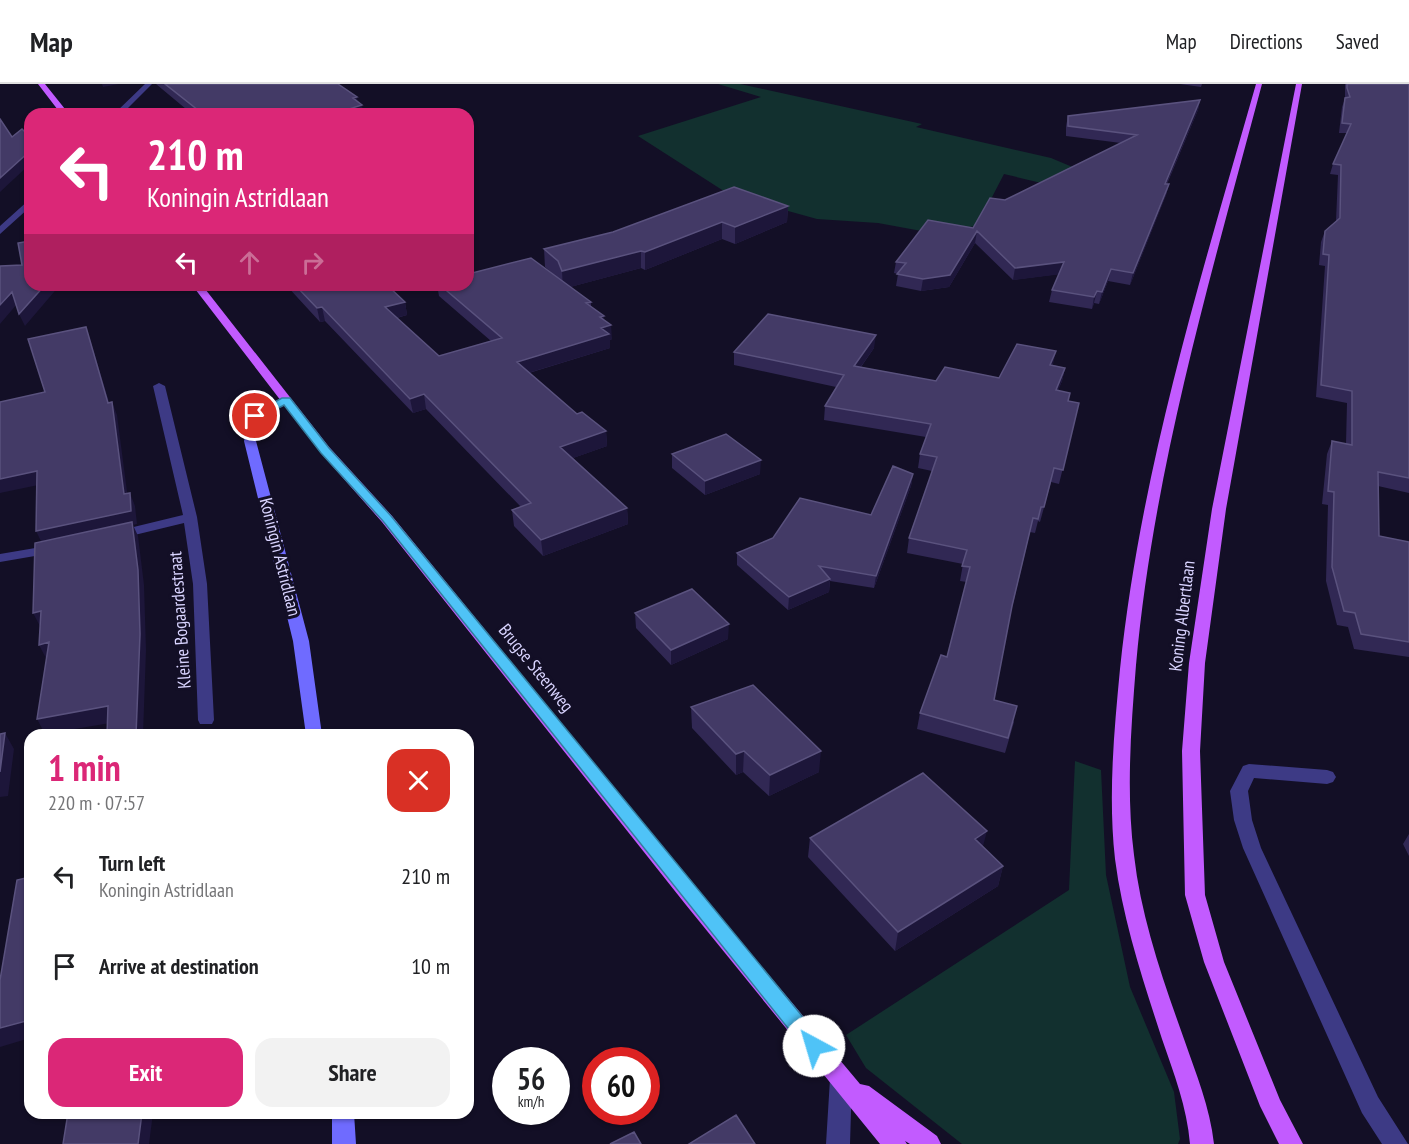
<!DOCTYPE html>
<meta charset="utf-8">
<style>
:root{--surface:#fff;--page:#f2f2f2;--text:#202124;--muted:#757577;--line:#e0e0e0;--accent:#db2777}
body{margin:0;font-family:"PT Sans Narrow",sans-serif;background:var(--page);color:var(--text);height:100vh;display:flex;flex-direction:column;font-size:22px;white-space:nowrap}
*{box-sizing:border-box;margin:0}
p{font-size:20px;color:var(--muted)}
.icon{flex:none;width:33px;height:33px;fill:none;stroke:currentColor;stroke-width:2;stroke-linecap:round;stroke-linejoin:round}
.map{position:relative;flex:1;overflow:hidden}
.sheet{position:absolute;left:24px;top:645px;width:450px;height:390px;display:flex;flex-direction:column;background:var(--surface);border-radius:18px;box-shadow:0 2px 4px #0004}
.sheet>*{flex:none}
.banner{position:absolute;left:24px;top:24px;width:450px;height:183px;border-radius:18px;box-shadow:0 2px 4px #0004;background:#db2777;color:#fff;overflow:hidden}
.speed{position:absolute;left:492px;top:963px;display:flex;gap:12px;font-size:30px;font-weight:700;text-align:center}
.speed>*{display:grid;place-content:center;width:78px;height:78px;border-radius:50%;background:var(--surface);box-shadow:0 2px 4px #0004;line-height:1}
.speed small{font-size:15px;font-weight:400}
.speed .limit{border:9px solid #d22;background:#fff;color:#111}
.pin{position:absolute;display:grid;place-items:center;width:51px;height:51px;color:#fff;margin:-26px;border:3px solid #fff;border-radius:50%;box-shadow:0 2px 6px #0007}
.me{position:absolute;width:66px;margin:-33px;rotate:321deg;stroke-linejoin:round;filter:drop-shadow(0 0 4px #0008)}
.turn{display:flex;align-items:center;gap:21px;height:126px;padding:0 24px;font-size:27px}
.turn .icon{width:78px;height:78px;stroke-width:2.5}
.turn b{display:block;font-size:42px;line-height:51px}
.lanes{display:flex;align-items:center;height:57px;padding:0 24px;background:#0003;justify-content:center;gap:30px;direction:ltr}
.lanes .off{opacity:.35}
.round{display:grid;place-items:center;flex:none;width:63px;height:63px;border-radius:18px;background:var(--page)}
.head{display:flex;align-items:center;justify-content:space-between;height:102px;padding:0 24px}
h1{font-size:36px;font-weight:700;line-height:45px;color:var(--accent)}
.action{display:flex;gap:12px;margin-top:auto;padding:12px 24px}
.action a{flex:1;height:69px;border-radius:18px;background:var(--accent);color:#fff;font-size:24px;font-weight:700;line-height:69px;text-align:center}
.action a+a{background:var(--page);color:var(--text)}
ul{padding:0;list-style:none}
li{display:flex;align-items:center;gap:18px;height:90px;padding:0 24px}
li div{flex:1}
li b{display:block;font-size:22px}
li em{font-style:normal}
header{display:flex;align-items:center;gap:36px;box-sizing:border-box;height:84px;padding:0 30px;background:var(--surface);border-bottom:2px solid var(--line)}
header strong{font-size:28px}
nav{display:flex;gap:33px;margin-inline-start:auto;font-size:21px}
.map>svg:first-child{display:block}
.green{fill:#12302f}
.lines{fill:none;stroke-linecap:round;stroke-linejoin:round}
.lane{fill:#3d3a85;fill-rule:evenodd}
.street{fill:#3d3a85;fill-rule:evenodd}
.secondary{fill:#6f6bff;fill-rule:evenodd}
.primary{fill:#c25bff;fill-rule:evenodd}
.wall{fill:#312854}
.shaded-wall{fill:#1d163a}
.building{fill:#433a66;stroke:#5a527e;stroke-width:1.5}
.route{fill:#4fc3f7;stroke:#337fa1;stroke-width:1.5}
.labels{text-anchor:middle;stroke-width:6;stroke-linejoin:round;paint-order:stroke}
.street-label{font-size:18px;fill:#d9d4ff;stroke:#130f26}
</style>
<header>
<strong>Map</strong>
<nav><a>Map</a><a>Directions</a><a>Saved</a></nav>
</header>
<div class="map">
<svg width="1409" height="1060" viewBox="0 0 1409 1060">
<rect width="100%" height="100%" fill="#130f26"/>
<path class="green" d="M718 0H740L922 40 916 43 1051 74 1082 87 1054 102 1004 90 977 142 927 148 878 139 817 135 730 111 638 52 761 13Z
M1075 677 1101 686 1106 791 1130 903 1174 1008 1180 1055 1178 1060H962L866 984 846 951 1069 806Z"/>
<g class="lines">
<path class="lane" d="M1249 680 1327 686 1333 688 1336 693 1333 698 1327 700 1254 694 1248 707 1252 736 1261 764 1378 1013 1408 1060H1382L1362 1029 1243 764 1234 736 1230 707 1243 682Z
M841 984 849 988 852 995 850 1060H826L830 995 833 988Z"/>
<path class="street" d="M145 0H152L122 30H114Z
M30 115V123L0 150V142Z
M159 299 165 302 197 433 207 500 214 636 212 640H200L198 636 193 500 184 439 118 455 111 451 113 448 183 431 153 302Z
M53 461 60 465 58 468 0 478V470Z"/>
<path class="secondary" d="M286 312 292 316 290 318 261 334 256 357 309 557 322 651H306L293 557 244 357 251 329Z
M332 1029H354L356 1060H332Z"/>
<path class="primary" d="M38 0H45L69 30H61Z
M1256 0H1262C1211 192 1154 382 1136 581 1131 644 1126 708 1134 771 1141 834 1163 896 1184 955 1196 990 1210 1023 1214 1060H1190C1187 1023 1174 990 1162 955 1143 896 1123 837 1115 775 1108 712 1114 648 1120 585 1141 384 1201 193 1256 0Z
M1296 0H1302L1226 425 1205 579 1200 667 1205 811 1224 878 1280 1016 1303 1060H1279L1260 1022 1204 878 1185 811 1182 667 1189 579 1212 425Z
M192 201H202L329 363 392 432 700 809 860 1000 869 1002 937 1052 941 1060H910L905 1057 907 1060H880L686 821 382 438 321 369Z"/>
</g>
<path class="wall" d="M156 0H338L358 18 363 30H192Z
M1180 0H1202L1201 3Z
M1345 0H1409V409L1378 402 1379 452 1409 458V573L1354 565 1348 543 1337 541 1326 497 1328 421 1322 420 1327 370 1332 357 1346 360 1347 319 1316 313 1325 182 1319 181 1321 158 1325 147 1336 137 1338 91 1330 90 1333 80 1347 49H1339L1342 23 1345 15Z
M1200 16 1198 26 1167 100H1169L1166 111 1130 201 1108 197 1099 220 1094 219 1092 225 1049 218 1052 206 1059 190 1013 196 975 159 949 203 921 207 896 202 898 190 894 189 896 178 973 144 1005 116 1121 59 1066 52V42L1068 32Z
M788 122 787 138 735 160 722 155 645 186 641 184 570 203 591 218V223L604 236 612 255 610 256V264L529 289 577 330 606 347 607 362 573 374 627 424 628 440 543 472 514 442 512 426 521 423 426 325 413 329 325 237 320 238 286 201H387L405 218 407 231 397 234 439 272 491 257 439 212 437 201H468L560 196 545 183 544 165Z
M874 264 861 283 936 297 999 294 1053 281 1065 284 1062 297 1058 306 1069 317 1079 319 1059 400 1051 398 1040 438 1038 437 1035 449 1030 448 1011 528 994 616 1014 638 1005 669 917 645 920 629 947 573 967 498 960 497 963 480 907 469 909 454 932 387 918 384 920 370 926 353 824 336 825 322 836 303 734 281V268Z
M672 370 760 390 705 411 672 384Z
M913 390 911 402 874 504 830 497 829 508 788 526 737 481V469L871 431Z
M635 529 728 555 671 581 636 544Z
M691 623 819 688 769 712 743 688 736 691 692 644Z
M1409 750V772L1403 760Z
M810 754 983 763 1003 782 998 802 895 867 808 773Z"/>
<path class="shaded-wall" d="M102 0H119L103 3Z
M357 13 358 22 362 21 363 30H350L349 25 353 14Z
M1200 16 1198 26 1162 110 1165 100Z
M30 67V80L0 108V94Z
M1169 100 1166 111 1130 201 1133 189Z
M788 122 787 138 735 160V143Z
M722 138V155L645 186V168Z
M977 147 975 159 949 203 921 207 923 195Z
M641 167V184L563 205 562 187Z
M1064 178 1062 190 1013 196 1015 184Z
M1111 185 1108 197 1099 220 1102 208Z
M45 201H60L25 242 19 230Z
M1097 207 1094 219 1092 225 1094 213Z
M12 208 17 220 0 240V221Z
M405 218 407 231 388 236 385 223Z
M322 223 325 237 320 238 317 224Z
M604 232 605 243 611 241 612 255 610 256V264L518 292 517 278 600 233Z
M86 243 90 255 113 331 108 319Z
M876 251 874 264 852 295 854 282Z
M1056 267 1053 281 1047 294 1050 281Z
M1065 284 1062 297 1053 319 1056 306Z
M424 310 426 325 413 329 410 315Z
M112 318 117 331 129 423 124 410Z
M606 347 607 362 562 378 560 363Z
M761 376 760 390 705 411V397Z
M37 387 43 400 0 409V395Z
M913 390 911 402 874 504 876 492Z
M130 409 135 422 137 440 133 441 138 452 144 501 146 566 143 651H136L36 447Z
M627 424 628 440 543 472 541 456Z
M830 495 829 508 788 526 789 513Z
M41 527V544L33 529Z
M729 540 728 555 671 581V566Z
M49 558 47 576 39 561Z
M108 622 116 638 45 650 37 635Z
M5 649 14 665 8 712 0 713V688Z
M744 667 743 688 736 691V670Z
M821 667 819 688 769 712 770 691Z
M987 747 982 766 975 755Z
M1003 782 998 802 895 867 898 848Z
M30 936V954L0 963V944Z
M142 1029H153L149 1060H138Z"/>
<path class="building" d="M165 0H338L357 13 353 14 362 21 349 25 355 30H203Z
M1347 0H1409V394L1378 388 1379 452 1409 458V558L1361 550 1355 529 1344 527 1332 483 1334 408 1328 407 1332 357 1352 361V307L1321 301 1329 171 1323 170 1325 147 1340 134 1341 81 1333 80 1351 40 1342 39 1345 14 1350 13 1347 4Z
M1200 16 1165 100H1169L1133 189 1111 185 1102 208 1097 207 1094 213 1052 206 1064 178 1015 184 977 147 950 191 923 195 897 190 906 179 896 178 928 136 973 144 990 114 1005 116 1137 51 1068 42V32Z
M0 35 12 53 22 45 30 53V67L0 94Z
M734 103 788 122 735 143 722 138 645 168 641 167 562 187 558 177 544 165 613 148Z
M30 157V201H45L19 230 12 208 0 221V182L22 181 18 159Z
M531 174 591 218 586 219 604 232 600 233 611 241 601 244 609 250 517 278 577 330 582 328 606 347 560 363 627 424 541 456 512 426 531 419 424 310 410 315 322 223 317 224 295 201H387L405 218 385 223 439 272 502 254 440 201H468V190Z
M768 230 876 251 854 282 936 297 945 283 999 294 1017 260 1056 267 1050 281 1065 284 1056 306 1070 309 1068 317 1079 319 1063 386 1054 384 1044 423H1041L1038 435 1033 434 1012 522 994 616 1017 622 1008 654 920 629 941 571 947 573 970 483 962 482 967 466 909 454 937 373 920 370 931 340 825 322 844 291 734 268Z
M86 243 108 319 112 318 124 410 130 409 131 427 36 447 37 387 0 395V318L45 308 28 255Z
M726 350 761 376 705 397 672 370Z
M893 382 913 390 876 492 819 482 830 495 789 513 737 469 773 454 800 414 871 431Z
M132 438 138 486 140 550 136 651H107L108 622 37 635 49 558 39 561 41 527 33 529 35 459Z
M692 505 729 540 671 566 635 529Z
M753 601 821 667 770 691 744 667 736 670 691 623Z
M5 649 0 688V650Z
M923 689 987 747 975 755 1003 782 898 848 810 754Z
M30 793V936L0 944V896L17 796Z
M68 1029H142L138 1060H63Z
M736 1031 755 1060H689Z
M634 1048 641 1060H610Z"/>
<path class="route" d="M282 314H290L329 364 391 432 821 955 824 962 821 968 814 971 807 968 383 437 321 369 284 321 259 335 249 332Z"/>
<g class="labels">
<g class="street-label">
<text transform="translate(280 473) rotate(76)" y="6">Koningin Astridlaan</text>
<text transform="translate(1182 532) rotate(-83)" y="6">Koning Albertlaan</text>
<text transform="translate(180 536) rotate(-94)" y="6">Kleine Bogaardestraat</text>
<text transform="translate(536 584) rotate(51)" y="6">Brugse Steenweg</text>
</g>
</g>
</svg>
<div class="speed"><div>56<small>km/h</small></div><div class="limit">60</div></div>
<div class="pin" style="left:255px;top:332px;background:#d93025"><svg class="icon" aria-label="arrive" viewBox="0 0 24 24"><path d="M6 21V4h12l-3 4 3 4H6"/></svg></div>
<svg class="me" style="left:814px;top:962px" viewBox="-20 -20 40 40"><circle r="19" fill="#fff"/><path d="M0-13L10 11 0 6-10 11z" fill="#4fc3f7"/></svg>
<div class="banner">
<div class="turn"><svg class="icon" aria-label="left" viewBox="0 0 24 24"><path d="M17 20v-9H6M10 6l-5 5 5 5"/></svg><div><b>210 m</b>Koningin Astridlaan</div></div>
<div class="lanes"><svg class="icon" aria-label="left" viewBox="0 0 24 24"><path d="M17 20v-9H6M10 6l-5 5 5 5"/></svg><svg class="icon off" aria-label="ahead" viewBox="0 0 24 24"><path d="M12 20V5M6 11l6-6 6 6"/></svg><svg class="icon off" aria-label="right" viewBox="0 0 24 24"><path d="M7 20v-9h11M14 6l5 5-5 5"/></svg></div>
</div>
<section class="sheet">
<div class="head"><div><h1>1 min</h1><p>220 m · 07:57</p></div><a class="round" style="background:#d93025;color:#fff"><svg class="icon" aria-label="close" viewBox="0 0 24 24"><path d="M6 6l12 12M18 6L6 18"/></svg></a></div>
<ul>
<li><svg class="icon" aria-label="left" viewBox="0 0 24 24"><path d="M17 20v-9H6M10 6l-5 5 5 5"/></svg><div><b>Turn left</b><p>Koningin Astridlaan</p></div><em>210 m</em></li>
<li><svg class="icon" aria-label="arrive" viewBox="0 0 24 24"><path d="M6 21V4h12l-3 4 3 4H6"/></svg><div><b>Arrive at destination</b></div><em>10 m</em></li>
</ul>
<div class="action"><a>Exit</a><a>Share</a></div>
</section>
</div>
